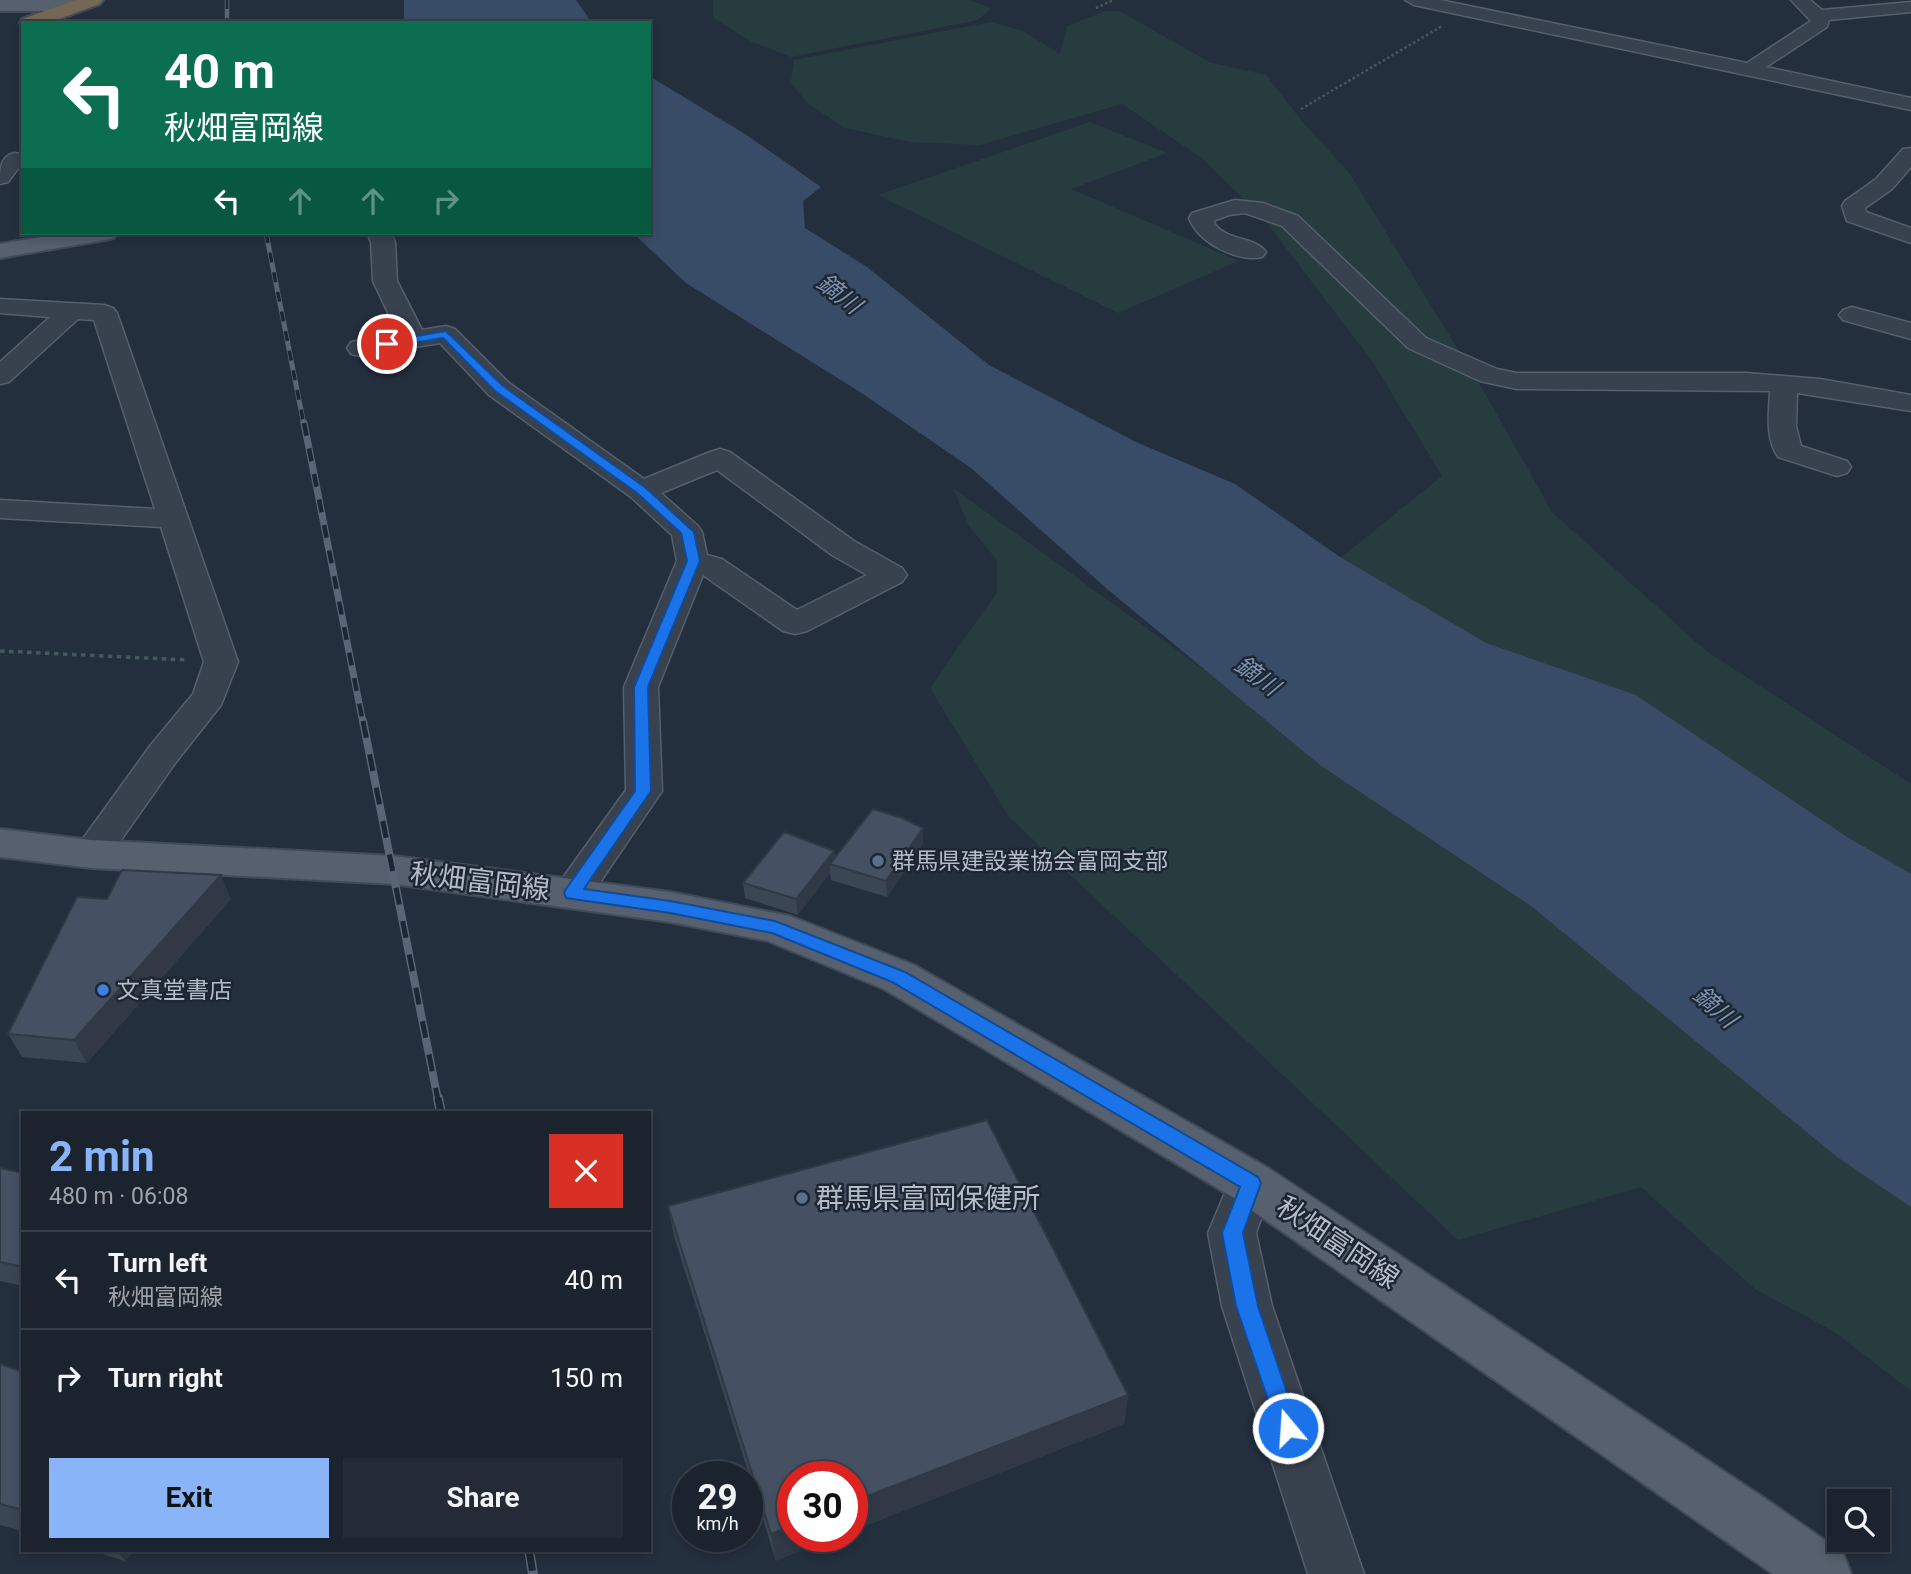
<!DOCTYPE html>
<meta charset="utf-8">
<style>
:root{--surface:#1b232e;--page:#242b36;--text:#f1f3f6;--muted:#a0a4aa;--line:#39404a;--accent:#8ab4f8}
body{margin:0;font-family:Roboto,"Noto Sans JP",sans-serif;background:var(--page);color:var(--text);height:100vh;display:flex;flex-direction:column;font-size:26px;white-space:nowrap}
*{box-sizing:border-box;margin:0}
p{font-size:23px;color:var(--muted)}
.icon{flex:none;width:38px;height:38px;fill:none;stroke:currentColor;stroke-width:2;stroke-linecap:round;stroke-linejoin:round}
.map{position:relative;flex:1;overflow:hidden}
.sheet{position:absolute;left:21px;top:1111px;width:630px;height:441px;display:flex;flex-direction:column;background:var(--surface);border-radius:0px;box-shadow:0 4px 10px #0003,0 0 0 2px var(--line)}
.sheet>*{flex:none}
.top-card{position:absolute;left:21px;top:21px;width:630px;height:214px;border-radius:0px;box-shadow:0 4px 10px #0003,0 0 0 2px var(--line);background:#0b6e4f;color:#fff;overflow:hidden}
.tools{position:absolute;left:1827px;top:1489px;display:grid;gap:14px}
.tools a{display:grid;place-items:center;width:63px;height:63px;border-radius:0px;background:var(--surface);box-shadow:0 4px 10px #0003,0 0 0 2px var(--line);font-size:35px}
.speed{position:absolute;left:672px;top:1461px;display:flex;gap:14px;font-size:35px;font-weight:700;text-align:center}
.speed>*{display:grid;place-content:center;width:91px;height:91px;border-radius:50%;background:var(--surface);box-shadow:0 4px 10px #0003,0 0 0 2px var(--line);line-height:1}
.speed small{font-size:18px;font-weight:400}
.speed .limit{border:10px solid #d22;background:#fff;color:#111}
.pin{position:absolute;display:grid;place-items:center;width:60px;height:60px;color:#fff;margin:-30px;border:4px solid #fff;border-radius:50%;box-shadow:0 2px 7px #0007}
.me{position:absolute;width:77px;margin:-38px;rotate:342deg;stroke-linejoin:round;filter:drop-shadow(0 0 5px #0008)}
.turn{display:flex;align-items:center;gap:24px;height:147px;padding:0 28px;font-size:32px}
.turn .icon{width:91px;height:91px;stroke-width:2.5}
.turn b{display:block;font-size:49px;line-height:60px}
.lanes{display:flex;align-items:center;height:66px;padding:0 28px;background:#0003;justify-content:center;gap:35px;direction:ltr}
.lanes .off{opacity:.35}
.round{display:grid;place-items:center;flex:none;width:74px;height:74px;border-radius:0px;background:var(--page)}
.head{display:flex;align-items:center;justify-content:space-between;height:119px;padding:0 28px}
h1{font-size:42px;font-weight:700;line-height:52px;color:var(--accent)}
.button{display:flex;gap:14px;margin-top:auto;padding:14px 28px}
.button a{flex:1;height:80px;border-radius:0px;background:var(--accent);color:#111;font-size:28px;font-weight:700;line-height:80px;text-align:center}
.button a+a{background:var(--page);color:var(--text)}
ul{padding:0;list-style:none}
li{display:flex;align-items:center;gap:21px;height:98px;padding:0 28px;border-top:2px solid var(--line)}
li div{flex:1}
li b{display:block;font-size:26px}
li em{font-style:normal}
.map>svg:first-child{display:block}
.green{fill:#263c3f}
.water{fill:#394c67}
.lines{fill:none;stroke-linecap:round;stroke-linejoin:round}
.minor-casing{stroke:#565f6c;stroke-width:3}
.major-casing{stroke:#414a57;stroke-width:4}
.highway-casing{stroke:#434c59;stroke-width:4}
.path-far1{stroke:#44595c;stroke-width:2.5;stroke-dasharray:2.5 2.5;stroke-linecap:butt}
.path{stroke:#44595c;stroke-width:3.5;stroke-dasharray:4.5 4.5;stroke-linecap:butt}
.minor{fill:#38414e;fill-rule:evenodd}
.major{fill:#56606e;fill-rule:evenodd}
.highway{fill:#746855;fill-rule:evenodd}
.rail-far4-casing{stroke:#5a6575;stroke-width:4.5}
.rail-far3-casing{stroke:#5a6575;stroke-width:5}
.rail-far2-casing{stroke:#5a6575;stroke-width:7}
.rail-far1-casing{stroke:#5a6575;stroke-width:8}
.rail-casing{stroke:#5a6575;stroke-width:10}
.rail-far4{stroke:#1d2633;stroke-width:2.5;stroke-dasharray:9;stroke-linecap:butt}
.rail-far3{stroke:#1d2633;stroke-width:3.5;stroke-dasharray:10;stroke-linecap:butt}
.rail-far2{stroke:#1d2633;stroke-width:4.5;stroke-dasharray:13;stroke-linecap:butt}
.rail-far1{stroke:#1d2633;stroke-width:5;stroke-dasharray:17;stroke-linecap:butt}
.rail{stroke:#1d2633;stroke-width:7;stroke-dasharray:21;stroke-linecap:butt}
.wall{fill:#3b4654}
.shaded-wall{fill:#303945}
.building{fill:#455162;stroke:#303945;stroke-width:2}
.route{fill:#1a73e8;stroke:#114b97;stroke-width:2}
.service-dot{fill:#5c6f8a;stroke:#1d2633;stroke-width:2.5}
.shop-dot{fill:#3f7fe0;stroke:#1d2633;stroke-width:2.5}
.labels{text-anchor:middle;stroke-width:5;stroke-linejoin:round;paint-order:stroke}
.poi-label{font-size:23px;fill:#b4bcc9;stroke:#1d2633;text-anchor:start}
.water-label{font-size:24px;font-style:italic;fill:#7c92b1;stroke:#1d2633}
.near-street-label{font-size:28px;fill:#b4bcc9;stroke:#1d2633}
.near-poi-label{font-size:28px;fill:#b4bcc9;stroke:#1d2633;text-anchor:start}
</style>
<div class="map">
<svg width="1911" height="1574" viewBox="0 0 1911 1574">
<rect width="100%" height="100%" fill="#242f3e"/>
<path class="green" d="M713 0H969L991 8 978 20 791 57 752 42 713 18Z
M1106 11H1118L1130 17 1209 62 1266 75 1301 120 1350 174 1486 395 1552 512 1706 651 1911 784V1391L1833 1331 1755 1289 1641 1187 1458 1240 1009 817 930 688 997 592V560L969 526 953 488 1203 669 1442 476 1372 361 1264 219 1202 158 1122 104 980 145 910 142 845 128 806 102 791 82 794 60 991 22 1023 31 1060 54 1067 26Z
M1090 122 1167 153 1071 189 1239 261 1118 313 878 195Z"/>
<path class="water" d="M404 0H576L592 23H404Z
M649 76 745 134 821 187 803 201 805 228 867 267 989 365 1136 442 1235 484 1340 557 1486 643 1636 695 1847 837 1911 874V1207L1837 1157 1531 906 1320 765 1106 588 971 468 863 394 686 283 633 233H649Z"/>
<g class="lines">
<defs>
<path id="minor" d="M1405 0H1440L1747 63 1811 21 1791 0H1810L1822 10 1911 2V12L1829 20 1827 27 1766 67 1911 98V110L1414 5Z
M1911 148V167L1892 189 1865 208 1866 212 1911 228V243L1847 221 1842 206 1845 201 1876 179 1903 149Z
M14 153 22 154 23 162 8 182 0 184C0 169 0 157 14 153Z
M1235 200 1263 203 1298 216 1426 338 1497 369 1517 373H1747L1820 379 1911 395V411L1797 393 1796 426 1801 446 1847 461 1851 467 1847 473 1837 476 1778 457C1765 438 1769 413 1770 391L1517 389 1480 381 1408 348 1282 226 1245 213 1229 215 1213 221C1224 242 1254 235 1266 252L1262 257C1238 263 1197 242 1189 218L1192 213Z
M367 233H391L395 242 397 281 422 330 446 326 455 329 509 383 644 479 710 452 720 449 730 452 854 541 902 568 907 575 902 582 807 631 795 634 783 631 703 575 658 687 662 791 586 903 572 907 558 903 552 893 626 790 624 687 677 561 672 535 631 497 489 395 440 343 360 356 351 354 347 348 351 342 398 334 373 281 371 242ZM717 470 832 555 867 575 797 610 722 559 707 555 702 532 698 526 661 493Z
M0 299 104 305 113 308 117 313 238 662 221 705 176 762 105 863 91 867 77 863 72 854 150 746 193 694 204 662 161 527 0 518V500L155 509 94 320 78 319 9 382 0 384V362L50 317 0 313Z
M1852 307 1911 323V339L1843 320 1839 315 1843 310Z
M1251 1163 1267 1169 1274 1183 1256 1233 1272 1306 1364 1574H1308L1222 1306 1208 1233 1235 1169Z"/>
<path id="major" d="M0 0H83L90 5 81 11H0Z
M64 233H117L114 238 105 240 0 258V244Z
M0 829 91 840 394 856 670 892 790 916 914 965 1268 1168 1770 1502 1843 1553 1851 1574H1773L1234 1198 884 989 768 941 670 922 394 884 91 868 0 857Z"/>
<path id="highway" d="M76 0H103L100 4 48 23H23V27L20 23 22 19Z"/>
</defs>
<use href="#minor" class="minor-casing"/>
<use href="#major" class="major-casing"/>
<use href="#highway" class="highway-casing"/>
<path class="path-far1" d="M1096 8 1113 0
M1301 109 1442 26"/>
<path class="path" d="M0 651 188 660"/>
<use href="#minor" class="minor"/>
<use href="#major" class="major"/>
<use href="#highway" class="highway"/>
<defs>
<path id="rail-far4" d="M227 0V23"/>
<path id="rail-far3" d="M266 233 304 425"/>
<path id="rail-far2" d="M304 423 363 723"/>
<path id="rail-far1" d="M363 721 438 1100"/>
<path id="rail" d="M438 1098 441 1113
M529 1550 533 1574"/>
</defs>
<use href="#rail-far4" class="rail-far4-casing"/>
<use href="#rail-far3" class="rail-far3-casing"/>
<use href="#rail-far2" class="rail-far2-casing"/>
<use href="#rail-far1" class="rail-far1-casing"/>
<use href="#rail" class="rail-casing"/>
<use href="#rail-far4" class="rail-far4"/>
<use href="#rail-far3" class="rail-far3"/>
<use href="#rail-far2" class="rail-far2"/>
<use href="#rail-far1" class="rail-far1"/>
<use href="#rail" class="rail"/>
</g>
<path class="wall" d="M923 828V844L887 897 831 880 830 873 798 915 745 898 743 883 834 851 835 858Z
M107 899H231L87 1063 22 1057 8 1034Z
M0 1168 23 1173V1286L0 1281Z
M668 1206 1128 1395 1124 1424 852 1531V1477L776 1561 674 1236Z
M0 1364 23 1372V1531L0 1525Z
M89 1550H133L125 1561Z"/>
<path class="shaded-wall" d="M923 828V844L887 897 886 881Z
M834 851 835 866 830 864V873L798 915 796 899Z
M221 875 231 899 87 1063 74 1040Z
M1128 1395 1124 1424 852 1531V1502Z
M793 1525V1536H838L776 1561 771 1534Z
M117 1550H133L125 1561Z"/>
<path class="building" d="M873 809 902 818 923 828 886 881 830 864Z
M784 832 834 851 796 899 743 883Z
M122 870 221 875 74 1040 8 1034 77 897 107 899Z
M987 1120 1128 1395 852 1502V1477H793V1525L771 1534 668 1206Z
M0 1168 23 1173V1267L0 1262Z
M0 1364 23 1372V1510L0 1504Z"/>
<path class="route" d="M446 331 503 386 646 488 694 532 700 561 648 687 651 791 584 889 670 901 775 921 905 972 1258 1177 1261 1183 1243 1233 1258 1306 1299 1428 1296 1435 1288 1439 1280 1435 1236 1306 1222 1233 1240 1187 892 982 772 933 670 913 566 898 564 893 566 889 635 791 634 687 687 561 681 533 637 493 495 391 443 338 387 347 381 344 387 341Z"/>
<g class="service-dot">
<circle cx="878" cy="861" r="7"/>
<circle cx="802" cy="1198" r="7"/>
</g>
<circle class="shop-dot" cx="103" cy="990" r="7"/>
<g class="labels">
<g class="poi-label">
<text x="892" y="869">群馬県建設業協会富岡支部</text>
<text x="117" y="998">文真堂書店</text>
</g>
<g class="water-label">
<text transform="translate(839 294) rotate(38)" y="8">鏑川</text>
<text transform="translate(1257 676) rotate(36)" y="8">鏑川</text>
<text transform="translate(1715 1007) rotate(42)" y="8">鏑川</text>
</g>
<g class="near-street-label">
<text transform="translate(480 881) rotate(7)" y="10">秋畑富岡線</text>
<text transform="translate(1338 1242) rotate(34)" y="10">秋畑富岡線</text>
</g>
<g class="near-poi-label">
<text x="816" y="1208">群馬県富岡保健所</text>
</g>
</g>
</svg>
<div class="tools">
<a><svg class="icon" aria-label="search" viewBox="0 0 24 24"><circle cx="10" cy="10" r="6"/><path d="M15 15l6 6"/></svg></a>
</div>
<div class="speed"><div>29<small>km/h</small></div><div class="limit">30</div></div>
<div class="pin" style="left:387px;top:344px;background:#d93025"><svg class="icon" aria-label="arrive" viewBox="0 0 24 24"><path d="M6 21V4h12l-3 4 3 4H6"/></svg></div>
<svg class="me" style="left:1288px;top:1428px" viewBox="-20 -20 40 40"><circle r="17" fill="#1a73e8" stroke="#fff" stroke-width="3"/><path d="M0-11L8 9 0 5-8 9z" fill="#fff"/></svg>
<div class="top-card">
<div class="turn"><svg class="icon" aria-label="left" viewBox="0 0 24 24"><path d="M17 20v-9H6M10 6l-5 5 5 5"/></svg><div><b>40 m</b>秋畑富岡線</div></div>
<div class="lanes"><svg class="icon" aria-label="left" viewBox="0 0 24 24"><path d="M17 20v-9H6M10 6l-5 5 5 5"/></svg><svg class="icon off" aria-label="ahead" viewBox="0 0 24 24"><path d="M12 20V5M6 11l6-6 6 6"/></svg><svg class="icon off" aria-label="ahead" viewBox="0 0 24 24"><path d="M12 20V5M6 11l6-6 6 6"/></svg><svg class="icon off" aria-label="right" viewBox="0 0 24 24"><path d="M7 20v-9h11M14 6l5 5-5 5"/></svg></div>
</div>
<section class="sheet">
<div class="head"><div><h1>2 min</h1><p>480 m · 06:08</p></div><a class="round" style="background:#d93025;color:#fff"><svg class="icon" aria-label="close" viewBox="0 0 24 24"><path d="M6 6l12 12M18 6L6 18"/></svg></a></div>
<ul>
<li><svg class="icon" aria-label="left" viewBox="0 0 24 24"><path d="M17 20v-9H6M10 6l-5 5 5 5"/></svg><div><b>Turn left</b><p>秋畑富岡線</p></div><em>40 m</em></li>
<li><svg class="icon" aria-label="right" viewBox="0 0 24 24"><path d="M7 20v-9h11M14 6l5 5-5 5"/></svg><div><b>Turn right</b></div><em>150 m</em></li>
</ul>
<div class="button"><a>Exit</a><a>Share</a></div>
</section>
</div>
